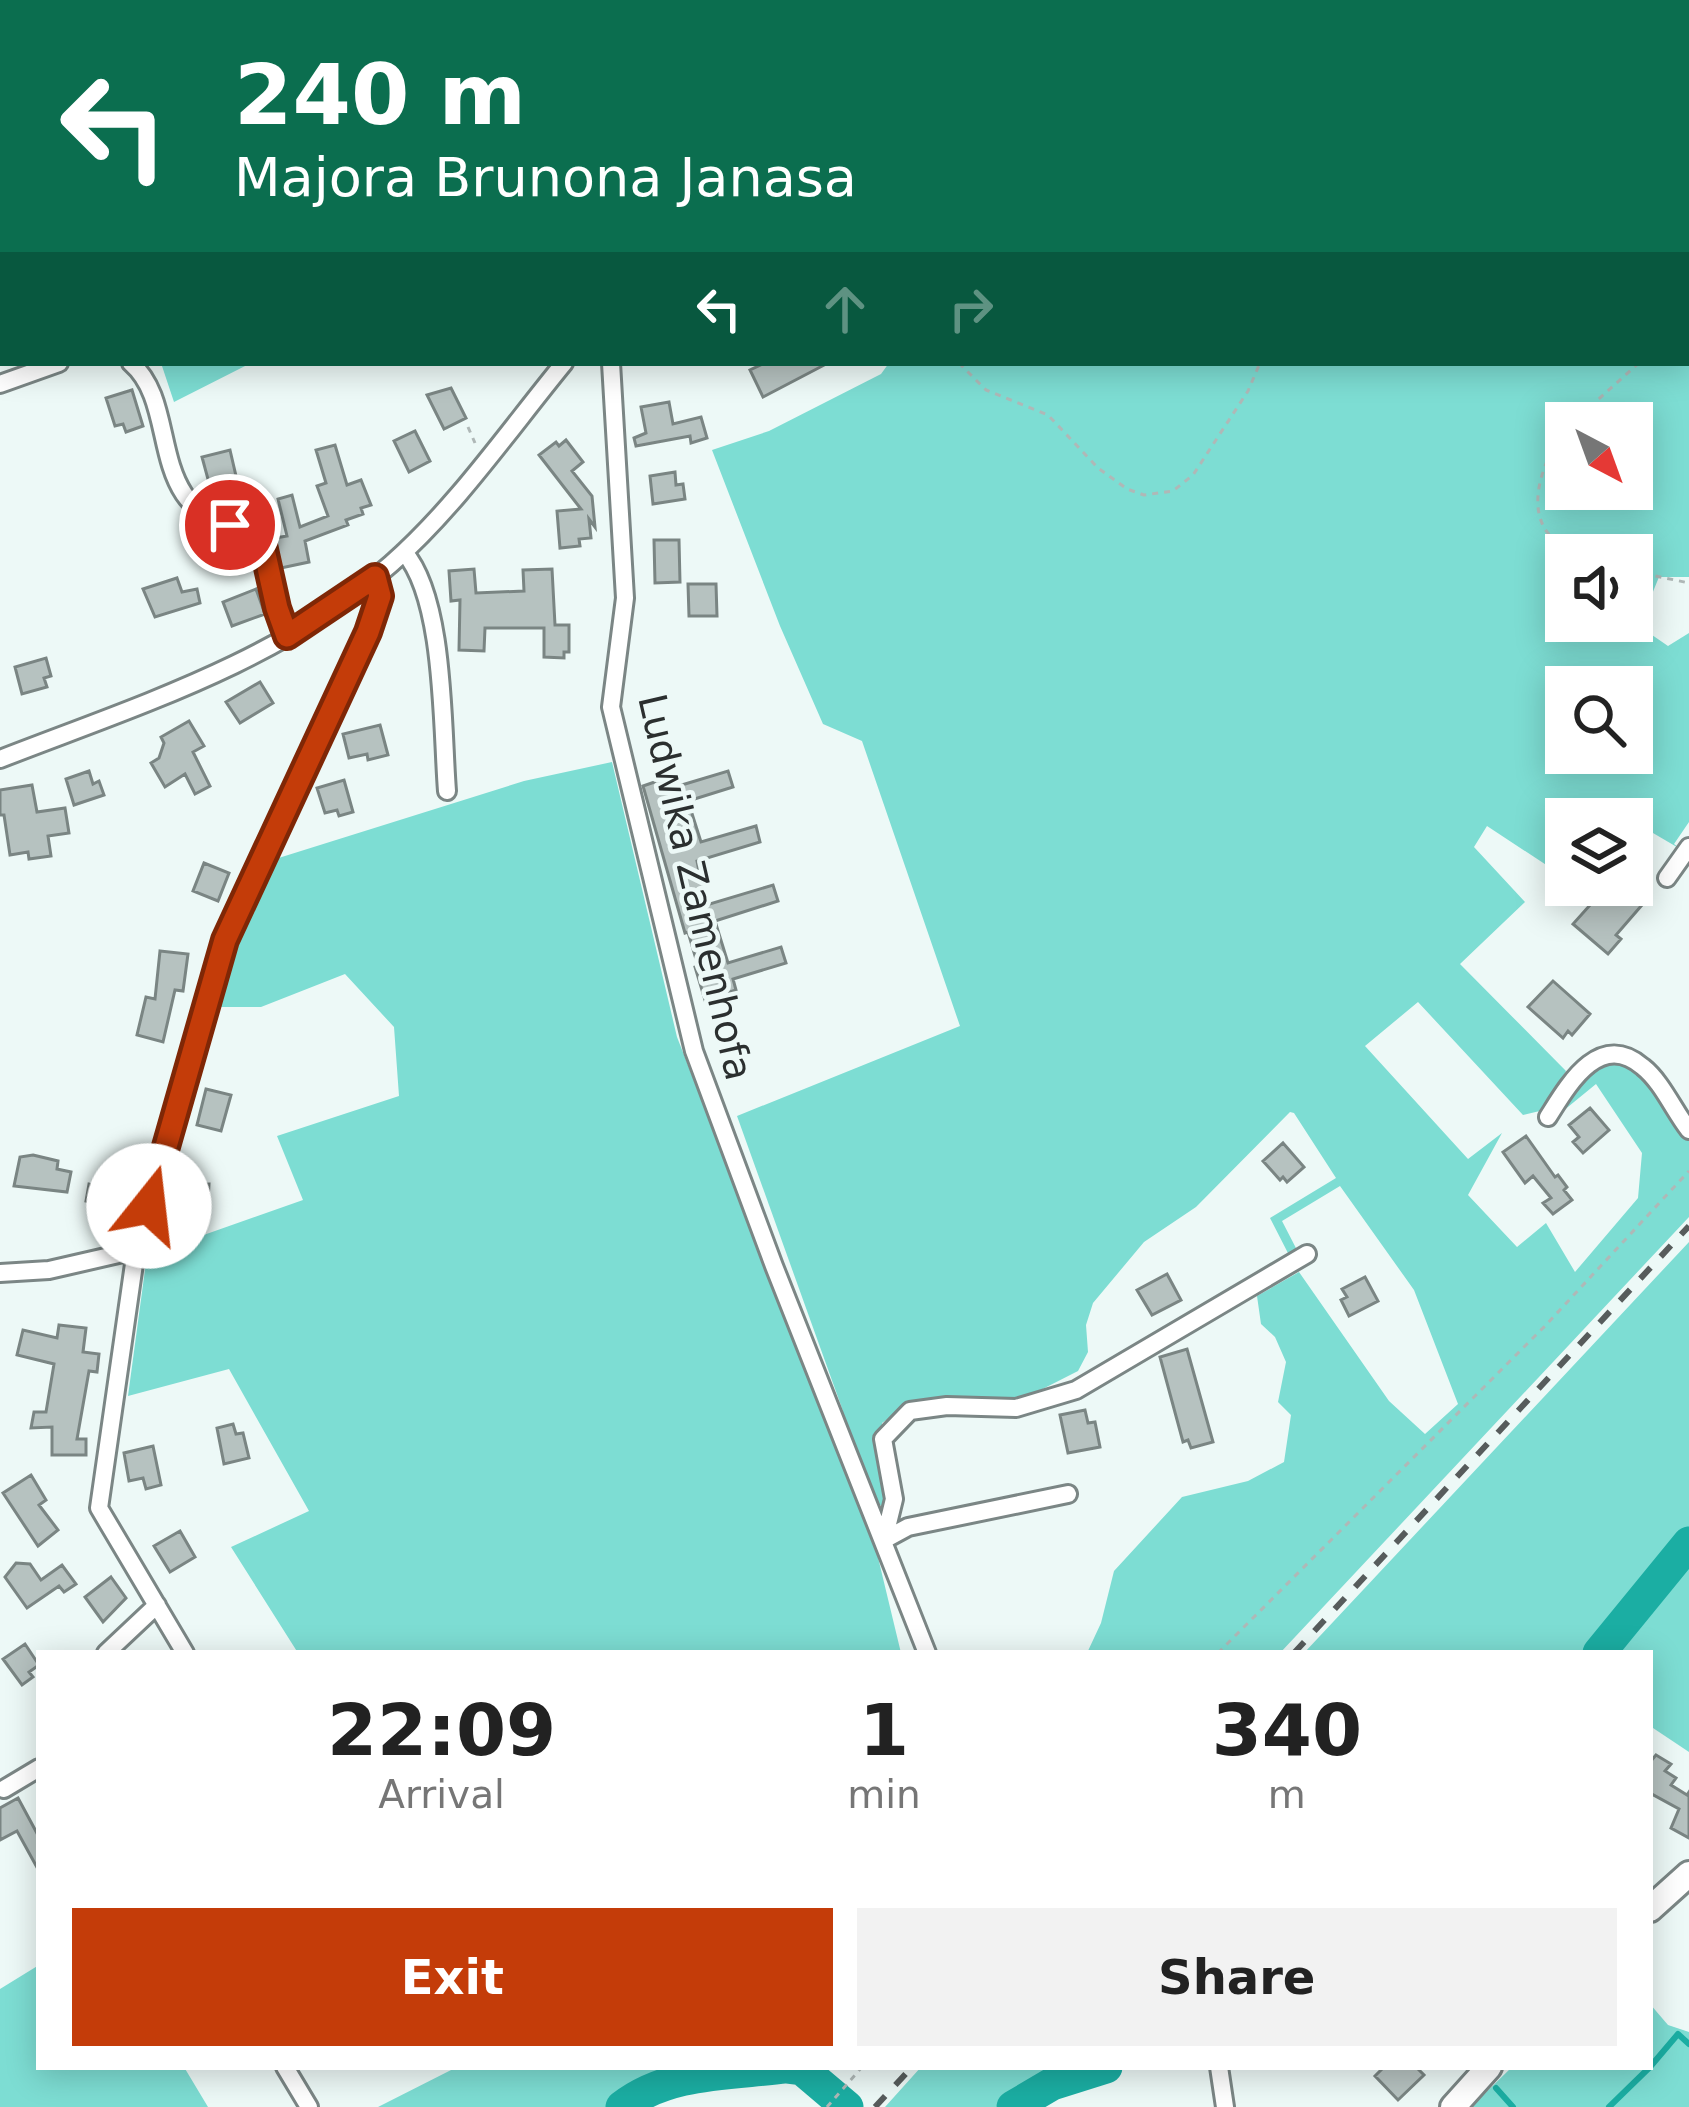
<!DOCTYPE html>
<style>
:root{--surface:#fff;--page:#f2f2f2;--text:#222;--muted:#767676;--accent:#c43c09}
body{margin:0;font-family:"DejaVu Sans",sans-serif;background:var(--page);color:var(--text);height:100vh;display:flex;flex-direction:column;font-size:45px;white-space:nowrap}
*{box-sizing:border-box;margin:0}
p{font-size:39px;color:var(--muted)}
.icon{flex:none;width:66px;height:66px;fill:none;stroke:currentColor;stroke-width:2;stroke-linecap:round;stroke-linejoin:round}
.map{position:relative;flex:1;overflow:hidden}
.details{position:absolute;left:36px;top:1650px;width:1617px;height:420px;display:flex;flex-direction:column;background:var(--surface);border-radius:0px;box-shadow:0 6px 30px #0003}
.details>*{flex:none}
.hud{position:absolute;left:0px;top:0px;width:1689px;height:366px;box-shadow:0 6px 30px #0003;background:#0b6e4f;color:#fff;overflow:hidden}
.needle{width:78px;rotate:139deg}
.tools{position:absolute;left:1545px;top:402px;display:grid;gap:24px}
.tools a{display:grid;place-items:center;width:108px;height:108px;border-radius:0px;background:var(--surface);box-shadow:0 6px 30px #0003;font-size:60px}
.pin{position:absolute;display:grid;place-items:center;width:102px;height:102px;color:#fff;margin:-51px;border:6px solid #fff;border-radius:50%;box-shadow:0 3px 12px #0007}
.me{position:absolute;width:132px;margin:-66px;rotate:16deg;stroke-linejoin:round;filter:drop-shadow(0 0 9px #0008)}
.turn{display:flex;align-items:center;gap:42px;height:252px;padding:0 36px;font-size:54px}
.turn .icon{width:156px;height:156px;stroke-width:2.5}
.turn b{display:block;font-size:84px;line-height:102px}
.lanes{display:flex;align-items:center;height:114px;padding:0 36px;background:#0003;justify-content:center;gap:60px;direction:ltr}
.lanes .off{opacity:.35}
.eta{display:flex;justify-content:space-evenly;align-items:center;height:204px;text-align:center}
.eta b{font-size:72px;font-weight:700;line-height:84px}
.action{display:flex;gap:24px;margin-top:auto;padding:24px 36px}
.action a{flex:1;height:138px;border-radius:0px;background:var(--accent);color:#fff;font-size:48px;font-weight:700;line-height:138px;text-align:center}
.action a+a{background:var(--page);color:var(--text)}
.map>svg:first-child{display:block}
.green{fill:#7dddd3;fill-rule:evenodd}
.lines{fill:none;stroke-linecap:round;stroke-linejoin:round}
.stream{stroke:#1baea3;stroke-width:6}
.river{stroke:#1baea3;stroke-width:33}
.building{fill:#b6c2c0;stroke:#7a8583;stroke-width:3}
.lane-casing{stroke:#7b8685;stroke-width:15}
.street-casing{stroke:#7b8685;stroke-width:22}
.secondary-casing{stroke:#7b8685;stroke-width:30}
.path{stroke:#afb8b7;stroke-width:3;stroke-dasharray:6 6;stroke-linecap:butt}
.lane{stroke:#fff;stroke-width:9}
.street{stroke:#fff;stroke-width:16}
.secondary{stroke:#fff;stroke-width:24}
.rail{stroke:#575c5c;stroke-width:6;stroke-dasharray:15 15;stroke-linecap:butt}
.route-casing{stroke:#7f2706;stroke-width:30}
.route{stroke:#c43c09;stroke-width:21}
.labels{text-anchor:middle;stroke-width:9;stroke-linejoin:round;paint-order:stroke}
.street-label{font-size:39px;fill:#2b2f2f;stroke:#edf9f7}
</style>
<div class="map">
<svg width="1689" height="2107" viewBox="0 0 1689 2107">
<rect width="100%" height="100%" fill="#edf9f7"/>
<path class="green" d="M1620 0H1689V577H1659L1639 626 1668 646 1689 633V822L1674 844 1682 850 1641 826 1632 836V819H1566V878L1487 826 1474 847 1525 902 1460 964 1566 1071 1544 1110 1523 1115 1418 1002 1365 1046 1468 1159 1502 1133 1468 1195 1517 1247 1546 1223 1575 1272 1638 1198 1642 1153 1596 1084 1563 1111C1578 1072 1595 1056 1638 1069L1689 1140V1217L1280 1653H1087L1101 1623 1114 1571 1182 1497 1248 1481 1284 1462 1291 1415 1278 1402 1286 1362 1275 1337 1261 1324 1257 1296 1299 1272 1389 1401 1425 1434 1458 1404 1414 1290 1340 1186 1282 1221 1298 1252 1290 1257 1270 1218 1336 1178 1294 1113 1290 1112 1196 1207 1144 1242 1093 1303 1086 1325 1088 1352 1078 1371 1013 1404 911 1403 882 1423 886 1510 875 1501 838 1414 843 1411 737 1116 960 1026 862 741 823 724 780 626 712 450 769 431 881 374 889 363H1686V3H1618ZM1566 423H1632V489H1566ZM1566 555H1632V621H1566ZM1566 687H1632V753H1566Z
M161 363H251L174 402Z
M612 762 677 1037 875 1545 901 1653H298L231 1547 309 1511 229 1369 128 1396 147 1255 303 1200 277 1136 399 1096 394 1027 345 974 261 1007H213L269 861 524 781Z
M1689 1242V1536L1592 1653H1304Z
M1689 1554V1752L1650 1726V1653H1610Z
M39 1965V2067H184L208 2107H0V1989Z
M1650 2004 1668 2025 1689 2032V2107H1471L1512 2067H1650Z
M457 2067H718C676 2072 645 2080 611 2107H378Z
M921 2067H1056L1048 2070V2076L996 2107H885Z"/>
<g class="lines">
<path class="stream" d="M1650 2067 1678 2034 1689 2044
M1496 2088 1513 2107
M1609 2107 1650 2067"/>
<path class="river" d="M1599 1653 1689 1543
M622 2107C668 2071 730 2074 786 2067L802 2069 847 2107
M1013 2107 1052 2084 1106 2067"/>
</g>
<path class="building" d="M765 363H828L763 397 750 370Z
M451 388 466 418 444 429 427 395Z
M132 390 143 426 126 432 123 424 115 426 106 398Z
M669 402 673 424 701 417 707 438 691 443 690 436 636 446 634 438 646 433 641 407Z
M415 431 430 461 409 472 394 441Z
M566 440 583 462 572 471 592 496 595 527 589 519 591 538 579 539 580 546 560 548 557 511 581 509 539 455 556 442 559 446Z
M335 445 347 485 361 480 371 505 361 508 363 514 346 520 348 525 305 541 309 562 281 568 275 538 287 536 278 499 292 495 300 527 328 516 317 486 326 483 316 450Z
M230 450 236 476 209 483 202 457Z
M675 472 676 485 683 484 685 499 653 504 650 476Z
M654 540H679L680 582 655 583Z
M474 569 476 593 524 591 523 570 552 569 555 625H569V652H564V658L544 657V628H485L484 651 459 650 460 600 451 601 449 571Z
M177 578 182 592 197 589 200 603 155 617 143 589Z
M688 584H716L717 616H689Z
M256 589 265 614 232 626 223 602Z
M46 658 51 676 44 678 47 687 22 694 15 667Z
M260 682 273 703 240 723 226 702Z
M189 721 204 746 193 752 210 786 195 794 185 774 165 787 151 763 159 758 164 743 161 737Z
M380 725 388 755 368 760 367 754 349 758 343 734Z
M89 771 93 784 99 781 104 795 74 805 66 779Z
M728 771 733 787 688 801 701 842 756 826 760 842 697 861 699 871 710 904 773 885 778 901 715 921 728 963 781 947 786 963 733 979 736 990 705 1000 695 967 698 966 688 932 685 933 643 786 672 776 675 787Z
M344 780 353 812 339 816 337 810 325 813 317 788Z
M32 785 37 812 65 808 69 833 48 836 51 856 29 859 28 852 10 855 4 815H0V790Z
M204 863 229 873 218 901 193 891Z
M1608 885H1634L1648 898 1616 935 1621 939 1608 954 1573 924Z
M160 951 188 954 183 991 175 990 163 1042 137 1035 146 997 155 999Z
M1553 981 1590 1014 1572 1035 1568 1031 1563 1038 1528 1007Z
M206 1089 231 1095 221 1131 197 1125Z
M1590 1108 1609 1130 1583 1153 1573 1142 1579 1137 1569 1125Z
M1526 1136 1555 1177 1558 1175 1567 1187 1564 1190 1572 1200 1553 1214 1543 1203 1551 1198 1533 1176 1525 1183 1503 1152Z
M1283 1143 1304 1167 1287 1182 1283 1177 1280 1180 1263 1161Z
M33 1155 58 1161 57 1169 71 1172 67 1192 14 1186 20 1157Z
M99 1175 125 1180 119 1207 86 1201 89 1184 97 1186Z
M209 1184 207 1221 192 1220V1211L180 1210 181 1185Z
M1167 1274 1181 1300 1152 1315 1137 1290Z
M1365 1277 1378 1301 1349 1316 1341 1300 1347 1297 1342 1289Z
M59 1325 86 1328 83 1352 99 1354 97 1372 89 1371 77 1439H86V1455H52V1427L31 1428 34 1412H46L54 1364 17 1355 23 1330 57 1338Z
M1187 1349 1213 1442 1191 1448 1188 1440 1183 1442 1160 1357Z
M1085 1410 1088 1423 1095 1422 1100 1447 1068 1453 1060 1415Z
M233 1424 236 1434 243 1433 249 1458 224 1464 217 1428Z
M153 1446 161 1485 146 1489 143 1478 129 1481 124 1453Z
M31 1475 46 1500 39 1505 58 1530 38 1546 3 1493Z
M180 1531 195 1557 170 1572 154 1546Z
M16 1563 30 1564 41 1580 62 1565 76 1584 64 1592 59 1586 27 1608 5 1577Z
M111 1577 126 1598 103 1622 85 1597Z
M25 1644 39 1665 29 1672 33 1677 22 1685 3 1659Z
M1656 1755 1671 1764 1665 1771 1676 1778 1671 1785 1687 1795 1689 1792V1838L1671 1828 1679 1809 1650 1793V1762Z
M18 1798 39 1837V1871L17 1831 0 1840V1808Z
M1384 2067H1416L1424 2075 1398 2100 1375 2076Z"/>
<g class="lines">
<defs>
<path id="lane" d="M316 0 317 3
M973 0 976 3"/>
<path id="street" d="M717 0 718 3
M915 3 918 0
M131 363C167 394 158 455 184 494 201 520 239 527 263 545L277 608 287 636
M611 363 625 598 611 707 694 1051 774 1266 927 1653
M0 384 59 363
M404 552C445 599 442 728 447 791
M0 759C136 706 279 662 391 564 456 507 509 430 564 363
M1667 878 1689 847
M1548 1117C1567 1087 1599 1029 1643 1067 1662 1082 1674 1111 1689 1130
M0 1273 49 1270 136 1250
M884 1540 894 1499 883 1439 910 1411 947 1406 1016 1408 1076 1390 1307 1254
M884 1540 908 1527 1068 1494
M106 1653 157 1605
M185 1653 99 1508 136 1250 225 939 368 632 380 596 375 577
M4 1789 39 1768
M285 2067 309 2107
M1219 2067 1225 2107"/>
<path id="secondary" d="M1650 1909 1689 1874
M1453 2107 1489 2067"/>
</defs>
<use href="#lane" class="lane-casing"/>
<use href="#street" class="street-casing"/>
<use href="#secondary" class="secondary-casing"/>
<path class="path" d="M1049 0 1050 3
M1686 181 1689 184
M1686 326 1689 324
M959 363 986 390 1048 415 1098 468 1127 489 1144 495 1173 491 1193 475 1248 391 1260 363
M1572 423 1639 363
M468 427 475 443
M1566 430C1546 454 1527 500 1545 529 1551 539 1564 547 1573 555
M1632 571 1689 583
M1218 1653 1545 1326 1689 1171
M827 2107 862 2067"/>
<use href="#lane" class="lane"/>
<use href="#street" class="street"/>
<use href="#secondary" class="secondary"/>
<path class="rail" d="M1294 1653 1689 1226
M875 2107 912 2067"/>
</g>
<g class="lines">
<defs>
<path id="route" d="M149 1206 225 940 368 632 380 596 375 577 287 636 277 608 263 545 230 525"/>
</defs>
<use href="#route" class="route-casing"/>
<use href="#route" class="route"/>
</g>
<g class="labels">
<g class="street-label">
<text transform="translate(696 887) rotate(77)" y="14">Ludwika Zamenhofa</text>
</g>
</g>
</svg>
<div class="tools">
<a><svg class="needle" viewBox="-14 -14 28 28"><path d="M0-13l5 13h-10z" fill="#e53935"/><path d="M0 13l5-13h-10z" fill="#767676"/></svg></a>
<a><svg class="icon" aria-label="sound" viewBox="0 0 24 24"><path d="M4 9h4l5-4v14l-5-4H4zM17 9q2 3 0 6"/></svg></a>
<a><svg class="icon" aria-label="search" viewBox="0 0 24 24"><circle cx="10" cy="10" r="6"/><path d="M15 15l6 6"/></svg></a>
<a><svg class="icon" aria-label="layers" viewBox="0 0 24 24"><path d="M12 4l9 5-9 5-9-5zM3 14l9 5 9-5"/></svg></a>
</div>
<div class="pin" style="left:230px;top:525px;background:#d93025"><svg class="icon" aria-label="arrive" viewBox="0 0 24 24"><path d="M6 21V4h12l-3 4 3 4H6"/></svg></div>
<svg class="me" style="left:149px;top:1206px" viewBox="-20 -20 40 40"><circle r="19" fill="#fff"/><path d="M0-13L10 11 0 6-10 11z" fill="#c43c09"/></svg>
<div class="hud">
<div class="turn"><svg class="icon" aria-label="left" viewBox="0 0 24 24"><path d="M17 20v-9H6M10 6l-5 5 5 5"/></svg><div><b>240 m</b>Majora Brunona Janasa</div></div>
<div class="lanes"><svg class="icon" aria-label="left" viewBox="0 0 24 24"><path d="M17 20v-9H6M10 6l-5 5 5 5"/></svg><svg class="icon off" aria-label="ahead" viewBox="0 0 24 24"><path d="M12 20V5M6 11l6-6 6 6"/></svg><svg class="icon off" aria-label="right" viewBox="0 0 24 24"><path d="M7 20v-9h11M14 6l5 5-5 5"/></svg></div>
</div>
<section class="details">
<div class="eta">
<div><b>22:09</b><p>Arrival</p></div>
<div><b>1</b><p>min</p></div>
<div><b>340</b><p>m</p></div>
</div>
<div class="action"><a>Exit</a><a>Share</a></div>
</section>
</div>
